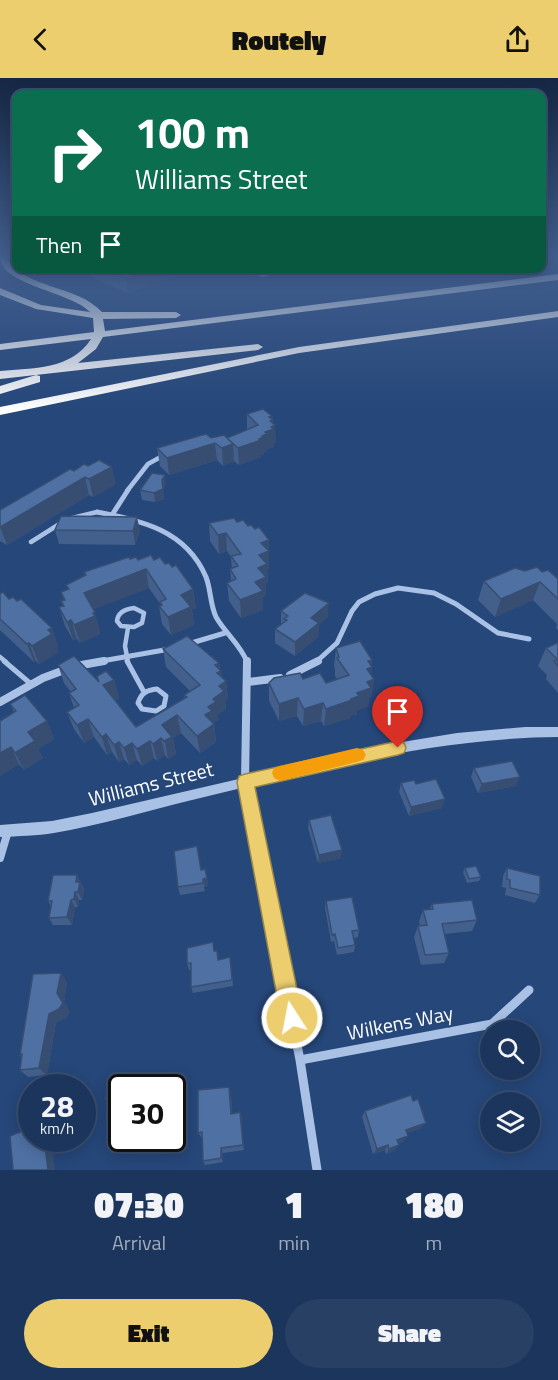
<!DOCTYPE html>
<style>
:root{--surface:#1c355c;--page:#294065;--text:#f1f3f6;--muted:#a0abbb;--line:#3a5072;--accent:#ecce6f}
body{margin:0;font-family:"Titillium Web",sans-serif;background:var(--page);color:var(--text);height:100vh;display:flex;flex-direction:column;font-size:22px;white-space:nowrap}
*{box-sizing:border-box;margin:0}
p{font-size:20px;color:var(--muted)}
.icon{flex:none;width:33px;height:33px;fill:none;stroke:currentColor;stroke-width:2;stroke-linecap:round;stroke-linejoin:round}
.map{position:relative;height:1092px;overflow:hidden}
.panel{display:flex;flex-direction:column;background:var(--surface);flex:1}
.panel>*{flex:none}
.banner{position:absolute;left:12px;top:12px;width:534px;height:183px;border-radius:12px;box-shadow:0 3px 15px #0003,0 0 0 2px var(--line);background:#0b6e4f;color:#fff;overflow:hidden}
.buttons{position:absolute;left:480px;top:942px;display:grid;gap:12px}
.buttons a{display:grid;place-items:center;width:60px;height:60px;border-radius:50%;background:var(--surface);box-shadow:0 3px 15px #0003,0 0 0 2px var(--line);font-size:30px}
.speed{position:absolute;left:18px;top:996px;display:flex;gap:12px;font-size:30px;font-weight:700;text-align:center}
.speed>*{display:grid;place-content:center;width:78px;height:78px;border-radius:50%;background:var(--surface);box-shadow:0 3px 15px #0003,0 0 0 2px var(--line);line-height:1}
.speed small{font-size:15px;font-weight:400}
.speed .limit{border:3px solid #111;border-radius:9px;background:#fff;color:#111}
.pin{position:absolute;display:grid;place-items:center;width:51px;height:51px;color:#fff;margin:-62px -26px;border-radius:50% 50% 50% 0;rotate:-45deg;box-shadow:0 0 6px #0007}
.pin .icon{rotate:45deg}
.me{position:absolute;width:66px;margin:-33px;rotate:349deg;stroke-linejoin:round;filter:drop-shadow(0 0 4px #0008)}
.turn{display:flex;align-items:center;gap:21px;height:126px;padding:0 24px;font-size:27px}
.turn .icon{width:78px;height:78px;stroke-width:2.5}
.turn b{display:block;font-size:42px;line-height:51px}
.then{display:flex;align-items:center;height:57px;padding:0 24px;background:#0003;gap:12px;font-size:22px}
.eta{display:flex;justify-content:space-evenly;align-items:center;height:102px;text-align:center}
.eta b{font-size:36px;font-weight:800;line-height:42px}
.action{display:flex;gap:12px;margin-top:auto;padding:12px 24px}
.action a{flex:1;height:69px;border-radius:36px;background:var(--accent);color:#111;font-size:24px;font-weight:800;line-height:69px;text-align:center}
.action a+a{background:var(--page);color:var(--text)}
header{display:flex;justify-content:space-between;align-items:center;height:78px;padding:0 24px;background:var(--accent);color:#111;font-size:27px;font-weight:800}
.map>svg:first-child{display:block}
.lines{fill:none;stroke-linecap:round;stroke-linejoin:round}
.path{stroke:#a9c1e4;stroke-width:1.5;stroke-dasharray:1.5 2;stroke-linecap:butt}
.service-far2{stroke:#a9c1e4;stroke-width:2}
.service-far1{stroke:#a9c1e4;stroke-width:4.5}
.service{stroke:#a9c1e4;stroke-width:5}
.minor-far3{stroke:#a9c1e4;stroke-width:4.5}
.minor-far2{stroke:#a9c1e4;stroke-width:5}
.minor-far1{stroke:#a9c1e4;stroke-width:8}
.minor{stroke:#a9c1e4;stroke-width:9}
.tertiary{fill:#a9c1e4;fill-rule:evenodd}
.motorway{fill:#fff;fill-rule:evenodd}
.wall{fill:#43608c}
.shaded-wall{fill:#374e72}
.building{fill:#4e70a3;stroke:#374e72;stroke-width:1.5}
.route{fill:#ecce6f;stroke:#998648;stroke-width:1.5}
.slow{fill:#f59e0b}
.labels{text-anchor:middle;stroke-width:4.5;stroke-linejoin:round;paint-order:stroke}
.near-street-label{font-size:20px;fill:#fff;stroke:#26477a}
</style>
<header><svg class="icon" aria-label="back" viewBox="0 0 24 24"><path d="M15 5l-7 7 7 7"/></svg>Routely<svg class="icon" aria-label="share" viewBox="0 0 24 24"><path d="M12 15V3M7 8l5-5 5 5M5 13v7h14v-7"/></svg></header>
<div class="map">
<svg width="558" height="1092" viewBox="0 0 558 1092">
<rect width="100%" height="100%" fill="#26477a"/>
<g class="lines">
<path class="path" d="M83 190 95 199"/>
<path class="service-far2" d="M542 181 557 179
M242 190 263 198 290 190"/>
<path class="service-far1" d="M68 441 97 434
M31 464 61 445
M134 530 144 535 142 545 134 549 121 548 117 543C118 534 125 531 134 530Z
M0 579 6 584
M128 584 125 568 128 550"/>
<path class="service" d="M4 583 31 606
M127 583 144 614
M157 611 166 618 164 628 156 633 142 631 138 625C141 615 147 612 157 611Z"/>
<path class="minor-far3" d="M127 413 148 386 166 376"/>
<path class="minor-far2" d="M97 434C142 443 186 452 206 499 211 512 210 526 216 539 225 555 241 567 247 584
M112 437 128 412
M188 566 225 555
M96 584 170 571
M316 584 337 565 352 533 359 524 375 516 398 510 434 515 456 526 498 555 529 561"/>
<path class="minor-far1" d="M247 583 245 703 265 806
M76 588 104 583
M290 597 318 583
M248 604 280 600
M0 624 43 600 67 591
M0 780 8 753"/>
<path class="minor" d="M265 804 300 982 317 1092
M300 982 492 946 529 912"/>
<path class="tertiary" d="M525 649H558V659C433 660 312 693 192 722 146 733 101 747 54 755 37 758 18 758 0 759V747L52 743 92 735 390 666 457 655Z"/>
<path class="motorway" d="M0 179H5C26 212 76 206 102 234H176L181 237 176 240 103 241 105 253 558 196V202L103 259 96 271 78 285 258 266 263 269 258 272 0 301V293C33 290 71 292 91 261L0 272V266L94 254 93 240 36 231 0 217V210L41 227 90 234C72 214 0 207 0 179Z
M558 233V239L299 275 0 337V329L299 269Z
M36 297 40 298V304L0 316V308Z"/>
</g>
<path class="wall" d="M92 190H192L128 215 94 201Z
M247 336 272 338 276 364 274 365V369L267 371V373L264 374V376L261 377V379L239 387 234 383 223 388 217 382 169 397 160 388 157 370 211 360H227L247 352Z
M74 393 116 406 93 419 89 417 7 467 0 463V432Z
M166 406 163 411 164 421 155 424 142 422 140 412Z
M237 444 255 451 269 462V491L267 492 268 504 266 505V517L263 519V532L241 540 229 523 227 505 231 503 230 491H232L231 479 227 473 219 476 210 463 209 445Z
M55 452 140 453 135 467 59 466Z
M130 481 154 482 172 489 193 511 196 530 192 531 194 547 171 557 162 546 159 528 161 527 149 510 93 531 100 553H99L100 556 80 565 77 561 73 562 65 548 59 529 63 528 61 523 64 522 61 514 68 512 66 507 85 497 84 494Z
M525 493 542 494 557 500 558 499V552L556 550 557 546 533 522 495 539 478 522 484 503Z
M0 516 9 521 17 523 52 550 58 569 56 570 58 574 39 586 36 583 34 584 0 552Z
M281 533 328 539 319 546 318 559 295 578 275 565V551L281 547Z
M558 566V615L546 601 547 597 538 588 546 570Z
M336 570 372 582 371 597 374 601 371 619 369 620 368 628 357 632V636L350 638V640L324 648 321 643 303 648 297 638 279 643 269 623V605L303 601 326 605 337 601 335 598V592L334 588Z
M163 571 219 585 222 600 226 603 228 621 225 623 226 631 217 637 218 642 213 645 214 646 216 664 200 675 181 655 173 660 176 676 168 681 165 677 157 683 154 680 142 688 137 682 129 687 124 681 119 684 112 674 107 677 94 659 84 665 74 651 67 634 74 630 69 615 71 614 64 605 58 587 98 602 97 598 114 602 119 620 115 622 136 649 185 621 184 617 190 613 166 589Z
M10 626 47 643 54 661 38 671 43 680 24 692 19 686 0 698V643L14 634Z
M474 690 516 708 478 715 471 699Z
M401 705 416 706 442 730 409 738 399 714Z
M309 742 341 780 318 785 308 750Z
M465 790 481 799 479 803 467 805 463 794Z
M507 790 540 817 535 825 505 817 506 810 502 809 503 798Z
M205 791 208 808 204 809 205 813 180 817 178 809 202 792Z
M77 797 84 811 82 822H79L78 829H75L72 847H53L49 840 51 828 48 823Z
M326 823 359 852 358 859 354 860 355 867 354 874 337 877 334 863 331 864 325 830Z
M432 826 477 842 472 853 445 856 449 875 444 885 421 887 414 859 418 848H420L419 843 423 832H429Z
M215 873 218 882 231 886 233 908 193 915 191 909V892H189L187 885Z
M67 904 64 924 70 934 66 940 56 944 47 997 28 999 20 992 22 978 20 977Z
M108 1007 119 1024 107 1023 105 1021Z
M229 1009 231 1015 232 1035 240 1034 244 1072 223 1075V1084L205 1087 203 1083 202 1060 198 1055Z
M365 1033 421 1050 407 1055 403 1064 398 1065 395 1072 386 1076 385 1072 373 1076 362 1039Z"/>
<path class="shaded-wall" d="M152 190H192L128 215 126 200Z
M272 338 273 348 275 347 276 364 274 365V369L267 371V373L264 374V376L261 377V379L239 387 238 370 259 361 262 358 269 339Z
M215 365 217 382 169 397 167 380Z
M233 366 234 384 223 388 222 370Z
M112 389 116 406 93 419 89 401Z
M165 397 166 406 163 411 164 421 155 424 154 415Z
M85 399 89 417 7 467 0 449Z
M137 439 140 453 135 467 133 453Z
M226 455 227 473 219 476 218 457Z
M269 462V491L267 492 268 504 266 505V517L263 519V532L241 540 240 522 259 477 261 465Z
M146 491 149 510 89 533 84 515Z
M540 504 533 522 495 539 501 521Z
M193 511 196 530 192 531 194 547 171 557 168 539 181 517Z
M329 525 328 539 319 546 318 559 295 578V564L311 540Z
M95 534 100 553H99L100 556 80 565 74 547Z
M71 542 77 561 73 562 67 544Z
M52 550 58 569 56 570 58 574 39 586 32 568 48 552Z
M29 565 36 583 34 584 27 566Z
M372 582 371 590 372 589 370 603 374 601 371 619 369 620 368 628 357 632V636L350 638V640L324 648 326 631 351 621 368 583Z
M219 585 220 594 221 593 223 606 226 603 228 621 225 623 226 631 217 637 218 642 213 645 214 646 216 664 200 675 197 658 208 629 215 587Z
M114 602 119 620 109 625 103 607Z
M298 620 297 638 279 643V626Z
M323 625 321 643 303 648 304 631Z
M177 637 181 655 173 660 176 676 168 681 162 647Z
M88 641 94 659 84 665 77 647Z
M47 643 54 661 38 671 43 680 24 692 15 675 28 654Z
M106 656 112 674 107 677 102 659Z
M161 660 165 677 157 683 153 666Z
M150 663 154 680 142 688 137 671Z
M119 664 124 681 119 684 114 667Z
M132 665 137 682 129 687 124 670Z
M11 669 19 686 0 698V675Z
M520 699 516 708 478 715 482 706Z
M445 721 442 730 409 738 411 729Z
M342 772 341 780 318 785 319 777Z
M77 797 84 811 82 822 78 814 76 804Z
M207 800 208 808 204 809 205 813 203 801Z
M75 814 79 822 78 829 74 821Z
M71 822 75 829 72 847 67 839Z
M61 895 67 904 64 924 70 934 66 940 56 944 47 997 39 990 49 936 57 915Z
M120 1008 122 1011 119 1024 117 1022Z
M229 1009 231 1015 232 1042 231 1036Z
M240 1034 242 1040 244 1072 243 1067Z
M426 1045 421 1050 401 1057 406 1052Z
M408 1058 403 1064 393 1067 397 1062Z
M44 1060H51L55 1092H48Z
M388 1067 385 1072 373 1076 377 1071Z
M399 1067 395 1072 386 1076 389 1071Z
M221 1070 223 1075V1084L221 1080Z"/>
<path class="building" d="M100 190H152L126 200Z
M263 331 272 338 269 339 273 342 270 343 275 347 271 349 274 351 265 354 267 356 262 358 263 359 259 361 261 362 238 370 227 360 258 347 247 336Z
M206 356 211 360 224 357 233 366 222 370 215 365 167 380 157 370Z
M99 382 112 389 89 401 85 399 0 449V432L70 391 74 393 84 386 88 388Z
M152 395 165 397 162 402 163 411 154 415 140 412Z
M61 438 137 439 133 453 55 452Z
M234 440 237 444 243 442 248 448 251 447 255 451 259 449 269 462 261 465 269 473 259 477 267 486 258 490 266 499 255 504 263 513 240 522 227 505 236 501 230 491 238 488 231 478 241 476 226 455 218 457 209 445Z
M151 477 154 482 160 479 165 486 169 485 172 489 176 487 193 511 181 517 191 529 168 539 159 528 162 527 160 524 166 521 146 491 84 515 95 534 93 535 95 538 74 547 71 542 67 544 59 529 64 528 61 523 65 522 61 514 69 511 66 507 86 497 84 494 129 479 130 481 136 479 138 482Z
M537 489 542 494 548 492 557 500 558 499V521L540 504 501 521 484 503 515 490 525 493Z
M3 514 9 521 13 519 17 523 21 521 52 550 48 552 52 556 32 568 29 565 27 566 0 541V516Z
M305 515 329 525 311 540 319 545 295 564 275 551 287 542 284 541 288 538 281 533Z
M187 558 219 585 215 587 221 593 217 595 226 603 219 608 224 613 213 621 216 624 208 629 212 633 205 637 214 646 197 658 177 637 162 647 172 659 164 663 161 660 153 666 150 663 137 671 132 665 124 670 119 664 114 667 106 656 102 659 88 641 77 647 67 634 79 627 69 615 76 611 58 587 74 578 99 604 97 598 106 593 114 602 103 607 136 649 187 619 184 617 200 607 163 571Z
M360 563 372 582 368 583 372 589 367 591 374 601 367 604 371 610 357 615 359 618 351 621 352 622 326 631 323 625 304 631 298 620 279 626 269 605 274 600 300 595 303 601 320 595 326 605 349 597 337 580 339 579 336 570Z
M557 565 558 566V588L554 583 558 582 546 570Z
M25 617 47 643 28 654 35 663 15 675 11 669 0 675V643L16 633 10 626Z
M512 683 520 699 482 706 474 690Z
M436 701 445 721 411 729 401 705 414 702 416 706Z
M331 737 342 772 319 777 309 742Z
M197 768 201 792 205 791 207 800 203 801V805L178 809 174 773Z
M476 788 481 799 469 801 465 790Z
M507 790 540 798V817L510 810V802L507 801Z
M53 797H77L76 804H80L78 814H75L74 821 71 822 67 839 49 840 52 823H48Z
M352 819 359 852 352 853 355 867 338 870 335 856 332 857 326 823Z
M472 822 477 842 442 846 449 875 425 877 418 848 427 847 423 832 433 831 432 826Z
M213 864 214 873H217L218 882 230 879 232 902 191 909V885H187V870Z
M61 895 57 915 63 925 59 931 49 936 39 990 20 992 22 976 20 977 33 896Z
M108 1007 120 1008 117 1022 105 1021Z
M229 1009 231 1036 240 1034 243 1067 221 1070V1080L203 1083 202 1054 198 1055V1012Z
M411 1017 413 1023 418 1021 426 1045 406 1052 408 1058 397 1062 399 1067 389 1071 388 1067 377 1071 365 1033Z
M32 1049V1060H44L48 1092H13L10 1058Z"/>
<linearGradient id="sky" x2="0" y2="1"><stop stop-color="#152743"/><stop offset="0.54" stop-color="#415e8d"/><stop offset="1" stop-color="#415e8d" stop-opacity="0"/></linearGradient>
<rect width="558" height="332" fill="url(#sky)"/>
<path class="route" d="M398 663 404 665 406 670 404 675 398 677 255 709 303 940 300 948 292 951 285 948 281 940 237 704 239 698 245 696Z"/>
<path class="slow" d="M357 670 363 672 366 677 363 682 357 684 280 703 274 700 272 695 274 690 280 688Z"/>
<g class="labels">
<g class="near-street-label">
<text transform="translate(151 706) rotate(-14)" y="7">Williams Street</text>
<text transform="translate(400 945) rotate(-11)" y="7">Wilkens Way</text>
</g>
</g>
</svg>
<div class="buttons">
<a><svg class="icon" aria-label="search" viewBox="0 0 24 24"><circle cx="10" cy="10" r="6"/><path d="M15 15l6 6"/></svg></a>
<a><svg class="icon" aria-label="layers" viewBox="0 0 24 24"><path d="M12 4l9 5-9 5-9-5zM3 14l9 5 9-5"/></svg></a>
</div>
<div class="speed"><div>28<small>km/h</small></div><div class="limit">30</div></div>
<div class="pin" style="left:398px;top:670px;background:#d93025"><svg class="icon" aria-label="arrive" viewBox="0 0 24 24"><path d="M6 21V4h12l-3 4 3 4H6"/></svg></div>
<svg class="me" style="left:292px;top:940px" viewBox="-20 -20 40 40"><circle r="17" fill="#ecce6f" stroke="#fff" stroke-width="3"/><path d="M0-11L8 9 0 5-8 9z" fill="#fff"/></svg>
<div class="banner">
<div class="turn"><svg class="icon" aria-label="right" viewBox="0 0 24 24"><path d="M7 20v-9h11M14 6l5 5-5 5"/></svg><div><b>100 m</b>Williams Street</div></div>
<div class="then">Then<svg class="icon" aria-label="arrive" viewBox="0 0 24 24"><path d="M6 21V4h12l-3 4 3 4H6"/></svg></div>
</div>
</div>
<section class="panel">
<div class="eta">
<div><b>07:30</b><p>Arrival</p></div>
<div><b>1</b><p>min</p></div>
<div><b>180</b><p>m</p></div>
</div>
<div class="action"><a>Exit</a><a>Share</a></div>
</section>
